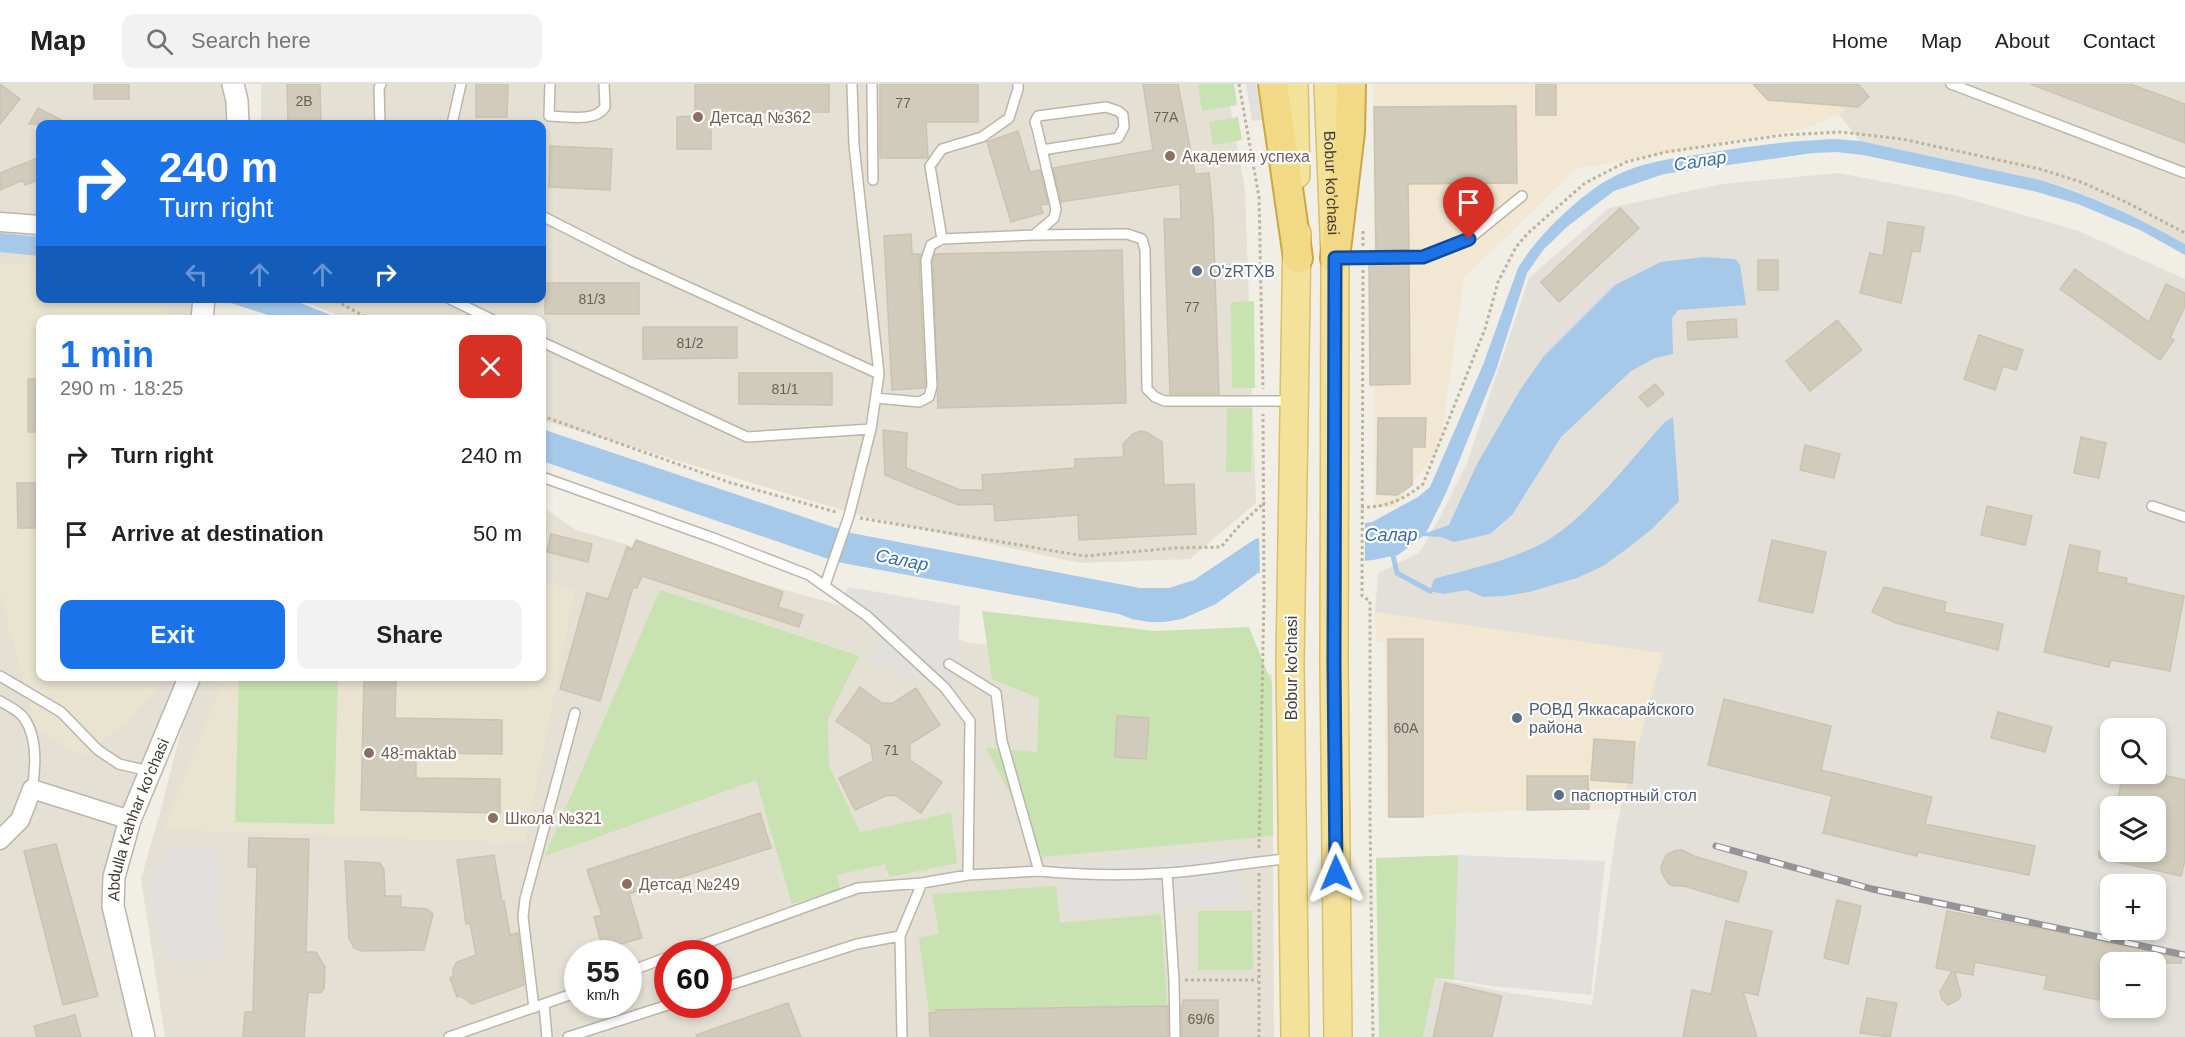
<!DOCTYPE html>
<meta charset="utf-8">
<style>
:root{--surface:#fff;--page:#f2f2f2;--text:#222;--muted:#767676;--line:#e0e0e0;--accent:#1a73e8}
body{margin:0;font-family:Helvetica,sans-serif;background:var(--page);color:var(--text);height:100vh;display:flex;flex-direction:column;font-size:22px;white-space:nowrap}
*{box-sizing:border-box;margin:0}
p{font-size:20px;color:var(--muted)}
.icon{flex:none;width:33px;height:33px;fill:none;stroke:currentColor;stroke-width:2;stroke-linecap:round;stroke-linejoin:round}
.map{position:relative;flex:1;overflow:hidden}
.side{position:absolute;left:36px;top:231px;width:510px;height:366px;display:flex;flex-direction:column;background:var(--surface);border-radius:12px;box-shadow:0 3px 9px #0003}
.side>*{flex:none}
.banner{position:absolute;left:36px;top:36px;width:510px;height:183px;border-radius:12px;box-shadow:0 3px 9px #0003;background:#1a73e8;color:#fff;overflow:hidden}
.fabs{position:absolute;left:2100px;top:634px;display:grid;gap:12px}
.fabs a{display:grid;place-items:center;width:66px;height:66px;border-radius:12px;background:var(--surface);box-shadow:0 3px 9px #0003;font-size:30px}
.speed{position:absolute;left:564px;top:856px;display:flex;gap:12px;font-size:30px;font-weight:700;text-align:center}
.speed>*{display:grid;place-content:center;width:78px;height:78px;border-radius:50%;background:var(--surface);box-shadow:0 3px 9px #0003;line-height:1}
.speed small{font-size:15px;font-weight:400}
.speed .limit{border:9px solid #d22;background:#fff;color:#111}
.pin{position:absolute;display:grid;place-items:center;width:51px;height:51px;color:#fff;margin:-62px -26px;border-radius:50% 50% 50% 0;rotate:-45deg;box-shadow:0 0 6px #0007}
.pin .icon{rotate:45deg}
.me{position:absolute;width:66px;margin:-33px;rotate:359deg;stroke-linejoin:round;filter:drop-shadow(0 0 4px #0008)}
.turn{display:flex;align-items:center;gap:21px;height:126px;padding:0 24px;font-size:27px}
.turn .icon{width:78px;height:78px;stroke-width:2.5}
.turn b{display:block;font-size:42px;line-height:51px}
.lanes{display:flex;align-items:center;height:57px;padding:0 24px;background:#0003;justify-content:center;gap:30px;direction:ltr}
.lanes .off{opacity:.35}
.round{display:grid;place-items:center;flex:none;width:63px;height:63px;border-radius:12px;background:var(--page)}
.summary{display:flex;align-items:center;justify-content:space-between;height:102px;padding:0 24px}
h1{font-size:36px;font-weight:600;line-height:45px;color:var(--accent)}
.cta{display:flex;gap:12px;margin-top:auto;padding:12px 24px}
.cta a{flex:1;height:69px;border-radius:12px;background:var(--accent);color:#fff;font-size:24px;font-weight:600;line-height:69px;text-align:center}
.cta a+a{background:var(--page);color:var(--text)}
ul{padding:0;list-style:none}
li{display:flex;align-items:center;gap:18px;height:78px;padding:0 24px}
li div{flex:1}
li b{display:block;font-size:22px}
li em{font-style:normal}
header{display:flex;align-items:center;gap:36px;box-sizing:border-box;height:84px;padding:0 30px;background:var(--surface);border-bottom:2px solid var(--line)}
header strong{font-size:28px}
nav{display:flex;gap:33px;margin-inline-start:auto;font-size:21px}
.search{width:420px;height:54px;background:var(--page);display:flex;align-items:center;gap:15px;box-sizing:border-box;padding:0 21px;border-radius:12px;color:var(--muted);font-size:22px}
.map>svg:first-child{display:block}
.residential{fill:#e4e0d4;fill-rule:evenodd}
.commercial{fill:#f1e7d2}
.industrial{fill:#e3e0da;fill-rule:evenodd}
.education{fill:#e9e4d0}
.green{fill:#c8e2b1}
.parking{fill:#e2e0dd}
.water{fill:#a6c8e9}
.pier{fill:#f1eee5}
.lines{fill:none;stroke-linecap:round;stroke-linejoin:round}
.stream{stroke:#a6c8e9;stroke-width:5}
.building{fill:#d1cbbc;stroke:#cbc3b0;stroke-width:1.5}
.service-casing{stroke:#bbb6a9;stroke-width:12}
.minor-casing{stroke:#bbb6a9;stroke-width:21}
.tertiary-casing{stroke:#bbb6a9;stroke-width:24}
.primary-casing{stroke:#d8c06c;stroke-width:30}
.trunk-casing{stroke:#cea642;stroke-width:32}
.path{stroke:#bcb39b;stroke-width:3;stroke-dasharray:3 3;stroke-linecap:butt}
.service{stroke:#fff;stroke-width:9}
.minor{stroke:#fff;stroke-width:18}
.tertiary{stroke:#fff;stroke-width:21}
.primary{stroke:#f4e29b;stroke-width:27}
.trunk{stroke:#f2d986;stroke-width:28}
.rail-casing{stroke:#949494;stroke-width:7}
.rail{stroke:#fff;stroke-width:4.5;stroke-dasharray:14;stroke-linecap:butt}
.route-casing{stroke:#114b97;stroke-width:15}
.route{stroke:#1a73e8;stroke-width:10}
.education-dot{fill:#8d6e63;stroke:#fff;stroke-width:2}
.service-dot{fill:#5c6f8a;stroke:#fff;stroke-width:2}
.labels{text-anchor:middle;stroke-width:4.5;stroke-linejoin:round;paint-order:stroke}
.number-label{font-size:14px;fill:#666257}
.education-label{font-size:16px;fill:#785e54;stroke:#fff;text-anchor:start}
.street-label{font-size:16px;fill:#433f35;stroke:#fff}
.service-label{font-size:16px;fill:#4e5e75;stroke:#fff;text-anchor:start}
.water-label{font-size:18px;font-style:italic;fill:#396ea4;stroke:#fff}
</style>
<header>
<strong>Map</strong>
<div class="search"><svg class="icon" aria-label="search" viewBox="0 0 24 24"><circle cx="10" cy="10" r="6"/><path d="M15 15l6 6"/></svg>Search here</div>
<nav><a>Home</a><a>Map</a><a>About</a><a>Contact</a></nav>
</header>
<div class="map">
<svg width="2185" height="953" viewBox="0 0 2185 953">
<rect width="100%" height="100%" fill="#f1eee5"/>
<path class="residential" d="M0 0H233L238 40H40V214L204 215 202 235 40 236V592L190 593 114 793 144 953H0Z
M261 0H1226L1245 106 1256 419 1190 475 1080 479 862 432 542 336V236L347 235 297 215 542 214V40H261Z
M1815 0H2185V160L2103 118 2062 102 2040 96 1860 57Z
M542 423 576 446 971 559 1272 590 1274 953H165L141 795 161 725 195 593 542 592ZM578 870H628V921H578ZM668 870H718V921H668Z"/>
<path class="commercial" d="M1373 0H1822L1845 28 1807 44 1576 85 1464 194 1440 362 1395 423H1375Z
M1375 528 1663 568 1627 725 1527 726 1386 734 1385 558H1376Z"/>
<path class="industrial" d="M1838 89 1958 112 2076 146 2185 195V953H1423L1435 894 1505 908 1592 921 1617 740 1663 569 1375 528 1378 489 1419 469 1439 435 1467 379 1529 194 1609 124 1722 100ZM2110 645H2156V690H2110ZM2110 723H2156V768H2110ZM2110 801H2156V846H2110ZM2110 879H2156V924H2110Z"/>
<path class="education" d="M0 179 40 182V214L165 215 169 235 40 236V592L166 593 156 606 125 639 81 673 36 644 0 509Z
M542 496 575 507 525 759 163 745 225 593 542 592Z"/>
<path class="green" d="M1198 0H1234L1237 21 1202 27Z
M1238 33 1242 56 1213 61 1209 38Z
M1254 217 1255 304H1232L1231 218Z
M1227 324H1252L1251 388H1226Z
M660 506 859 572 828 635 829 682 860 748 951 729 957 779 890 793 885 780 837 791 840 805 792 820 756 696 545 772Z
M982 527 1155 547 1249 543 1272 600 1273 752 1043 773 986 664 1037 668 1039 614 992 595Z
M239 593H338L334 740 235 738Z
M1461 771 1454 896 1435 894 1423 953H1379L1376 774Z
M1056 802 1060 839 1161 830 1167 922 937 926 936 929H929L919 854 939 850 932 810Z
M1198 827H1252L1253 886H1198Z"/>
<path class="parking" d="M1246 0H1256L1262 36 1252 37Z
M848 503 960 522 957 586 945 604 869 579 882 551 840 518Z
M166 765H221L222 877 167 878 147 814Z
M1240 766 1243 819 1068 834 1059 782Z
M1458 771 1605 777 1591 911 1491 902 1454 896Z"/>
<path class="water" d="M1835 55 1860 57 2040 96C2091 111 2139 134 2185 160V171L2140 146 2078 120 2037 108 1863 71 1836 68 1813 69 1664 90 1614 107 1568 142 1544 165 1527 189 1496 286 1446 409 1426 449 1449 441 1477 380 1520 306 1544 272 1615 201 1661 178 1703 173 1735 175 1740 181 1746 221 1678 226 1672 234 1673 270 1655 274 1631 287 1561 353 1512 431 1490 450 1454 458 1441 453 1423 452 1398 471 1373 476 1258 489 1216 520 1182 535 1164 538H1149L1132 535 1119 530 837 478 542 377V345L851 449 1140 504H1169L1194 496 1255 455 1372 438 1418 413 1430 403 1483 281 1518 184C1537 152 1583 107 1617 91 1643 78 1674 74 1702 70 1747 62 1790 57 1835 55Z
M0 149 40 153V172L0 168Z
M219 215H290L341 235H280Z
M1673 333 1679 417 1652 445 1628 464 1603 482 1577 494 1529 508 1505 512 1483 513 1467 506 1443 510 1430 507 1434 495C1472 484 1514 476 1548 456 1589 431 1632 374 1665 338Z"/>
<path class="pier" d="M1365 436V480L1260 492 1259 452Z"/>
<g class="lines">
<path class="stream" d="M1392 467 1397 489 1430 507"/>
</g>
<path class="building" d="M0 0 20 15 0 40Z
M94 0H129V15H94Z
M287 0H320L321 40H288Z
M476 0H508L507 33H476Z
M695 0H829V28L711 29V65H677V33L695 32Z
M880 0H978V38H926L928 74H880Z
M1143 0H1178L1195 90 1209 89 1213 134 1219 310H1170L1164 135H1181L1180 100 1061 118 1053 84 1153 66Z
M1536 0H1556V31H1536Z
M1753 0H1858L1869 13 1858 23 1768 16Z
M2030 0H2130L2185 20V59Z
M1516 22 1517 99 1408 100 1409 166 1376 167 1374 23Z
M38 24 69 40H29Z
M1018 47 1030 88 1040 86 1048 120 1040 121 1043 129 1011 138 987 58Z
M550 62 612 65 610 106 549 103Z
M40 73V95L25 101 23 96 0 106V89Z
M1620 124 1639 144 1559 218 1541 198Z
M1888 138 1924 143 1920 168 1912 167 1901 219 1860 209 1870 169 1883 172Z
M911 150 912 170H921L919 176 925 301 924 304 892 306 884 152Z
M1122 166 1126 319 938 324 933 177 935 170Z
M1758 176H1778V206H1758Z
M1369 180H1409L1410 300 1370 301Z
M2075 185 2149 238 2166 200 2185 209V222L2170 254 2174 256 2160 276 2060 205Z
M545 199H639V230H545Z
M1736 235 1737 253 1688 256 1687 238Z
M1837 236 1862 266 1810 307 1786 277Z
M643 243H737V274L643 275Z
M1979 251 2023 266 2016 286 2003 282 1995 306 1964 295Z
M739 289H832V321L739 320Z
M28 295H40V348H28Z
M1655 300 1664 310 1648 323 1639 313Z
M1378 334H1426L1425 363H1412V401L1397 411 1377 410Z
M883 346 907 349 906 384 960 406H983L982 391 1075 384V375L1124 373 1123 360 1133 350 1141 347 1146 348 1162 358 1164 401 1194 400 1196 450 1079 456 1078 431 995 437 994 420 958 421 885 391Z
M2081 353 2106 359 2099 394 2074 389Z
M1805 361 1840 370 1834 394 1800 386Z
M17 399H40V444H18Z
M1987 422 2032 432 2025 461 1981 451Z
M551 450 592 460 588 478 547 468Z
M636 456 783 508 778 523 803 531 799 543 642 492 637 504 633 503 600 617 560 605 587 509 608 515 627 463 632 465Z
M1772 456 1826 468 1813 529 1759 517Z
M2070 461 2100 467 2097 488 2127 494 2126 499 2184 512 2170 587 2111 576 2109 583 2044 568Z
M1884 503 1946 518 1944 528 2003 540 1998 566 1896 539 1872 528Z
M1388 555H1423V733H1389Z
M364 592H396L395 634 502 636V670L416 669V694L500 695V729L361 726Z
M860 603 882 619H893L916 604 940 641 910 660V676L942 698 921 729 895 711 885 712 855 726 839 694 873 677 871 661 836 637Z
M1724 615 1831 642 1821 686 1932 713 1925 740 2035 762 2029 791 1918 768 1917 772 1823 749 1832 712 1708 681Z
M1998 628 2052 643 2045 668 1991 654Z
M1117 632 1149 634 1146 675 1115 673Z
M1594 655 1635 658 1632 699 1591 696Z
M2123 690H2159L2185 696V776L2181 792 2099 774V768H2156V723H2116Z
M1527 692H1588L1589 725 1527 726Z
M760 729 771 764 629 810 642 854 603 865 594 833 602 831 587 786Z
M249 754 309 755 306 868H316L325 883 324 905 320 909 308 908 304 953H243L245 928H253L257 783H248Z
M56 760 98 912 63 921 24 767Z
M1677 766H1682L1694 772 1747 788 1738 818 1684 802H1675L1669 800 1662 789 1661 783 1666 771Z
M494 771 502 817H504L510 851 518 849 524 901 472 920 460 912 457 913 450 894 453 892V885L457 878 476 871 470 839 466 840 457 776Z
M345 777 380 779 384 786 385 812H401V823L427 825 433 830 424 866 362 867 354 864 349 854Z
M1837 816 1861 822 1848 880 1824 874Z
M1947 827 2182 872 2181 879H2110V918L2044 905 2047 892 1975 878 1973 891 1955 888 1961 911 1958 916 1948 921 1942 915 1940 908 1952 887 1936 884Z
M1726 837 1772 847 1758 911 1743 908 1757 953H1683L1692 906 1711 910Z
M1445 899 1502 912 1492 953H1433Z
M1867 914 1897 919 1890 953 1860 949Z
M1183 916H1218V953H1182L1181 922H1183Z
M788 919 801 953H697L696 951Z
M1168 922V953H930L929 929H936V926Z
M75 931 81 953H37L34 942Z"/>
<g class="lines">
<defs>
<path id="service" d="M550 0 549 32C565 32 595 39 605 23L604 0
M872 0 873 96
M1951 0 2185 89
M380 40 379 4 381 0
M452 40 461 0
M542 132 631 177 879 290
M1034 151 1054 134 1056 125 1037 44 1035 38 1038 32 1106 23 1118 27 1123 31 1124 43 1118 54 1042 66
M942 155 930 82 942 65 982 53 1009 34 1018 5V0
M1337 174 1423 173 1469 155 1522 112
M448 214 493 236
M542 258 747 353 871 345
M876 314 919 318 929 313 932 302 926 176 931 161 942 155 1034 151 1127 150 1142 155 1145 166 1147 305 1155 313 1165 317H1292
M542 393 716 455 809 491 867 532 945 604 970 637 968 791
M2152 422 2185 433
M825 501 849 432 871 345 879 290 854 61 852 0
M949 580 996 609 1002 657 1039 787C1081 791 1125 792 1167 789 1209 787 1249 777 1290 775
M0 592 61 628 98 666 119 680 149 687
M0 617C8 622 18 626 24 634 38 654 36 682 32 705
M1167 789 1174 896 1175 953
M676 870 858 804 922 799 968 791 1039 787
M628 888 668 873
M718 905 857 860 900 852
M544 921 547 953
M534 924 523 833 525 815 575 629
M449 953 578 908
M568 953 668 921
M902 953 900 852 922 799"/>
<path id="minor" d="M0 138 40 141
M0 756 20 736 32 705 130 736"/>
<g id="tertiary">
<path d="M233 0 237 17 238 40"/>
<path d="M202 236 204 214"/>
<path id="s1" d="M144 953 113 822 114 793 130 736 190 592"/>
</g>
<g id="primary">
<path d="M1294 0 1296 91"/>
<path id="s2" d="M1328 0 1335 174 1334 580 1338 953"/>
<path d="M1295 953 1290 579 1297 150"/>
</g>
<path id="trunk" d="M1273 0 1298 174
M1335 174 1350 48 1351 0"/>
</defs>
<use href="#service" class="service-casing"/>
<use href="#minor" class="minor-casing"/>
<use href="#tertiary" class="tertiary-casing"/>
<use href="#primary" class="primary-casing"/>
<use href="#trunk" class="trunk-casing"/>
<path class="path" d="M1239 0 1259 113 1263 305
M1363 162V144
M1363 186 1362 512 1370 517V736L1373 953
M331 214 371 236
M542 332 728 398 836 428
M1361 423C1386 424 1405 415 1423 400L1485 245 1498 198 1516 163 1528 149 1585 99 1626 78 1666 68 1783 51 1841 48 1902 55 2040 85 2081 98 2126 118 2185 149
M860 434 1084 472 1175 464 1221 463 1240 441 1265 418
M1259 764 1264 513 1263 330
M1259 789V953
M1185 896H1258"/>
<use href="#service" class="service"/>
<use href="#minor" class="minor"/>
<use href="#tertiary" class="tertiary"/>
<use href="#primary" class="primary"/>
<use href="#trunk" class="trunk"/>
<defs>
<path id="rail" d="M1716 762 1872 805 2185 871"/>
</defs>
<use href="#rail" class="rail-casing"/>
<use href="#rail" class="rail"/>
</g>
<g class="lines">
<defs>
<path id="route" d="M1336 789 1334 580 1335 174 1423 173 1469 155"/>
</defs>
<use href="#route" class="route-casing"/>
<use href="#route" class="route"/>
</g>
<g class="education-dot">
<circle cx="698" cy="33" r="6"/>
<circle cx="1170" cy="72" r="6"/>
<circle cx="369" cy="669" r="6"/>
<circle cx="493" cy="734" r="6"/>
<circle cx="627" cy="800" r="6"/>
</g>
<g class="service-dot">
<circle cx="1197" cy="187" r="6"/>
<circle cx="1517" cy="634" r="6"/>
<circle cx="1559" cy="711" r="6"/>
</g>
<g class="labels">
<g class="number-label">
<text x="304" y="22">2В</text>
<text x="903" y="24">77</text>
<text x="1166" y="38">77А</text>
<text x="592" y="220">81/3</text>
<text x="1192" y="228">77</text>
<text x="690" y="264">81/2</text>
<text x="785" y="310">81/1</text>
<text x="1406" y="649">60A</text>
<text x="891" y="671">71</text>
<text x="1201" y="940">69/6</text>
</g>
<g class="education-label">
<text x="710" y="39">Детсад №362</text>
<text x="1182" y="78">Академия успеха</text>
<text x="381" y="675">48-maktab</text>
<text x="505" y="740">Школа №321</text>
<text x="639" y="806">Детсад №249</text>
</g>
<g class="street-label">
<text dy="6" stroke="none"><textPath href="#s2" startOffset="99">Bobur ko'chasi</textPath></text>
<text transform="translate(1291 584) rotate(-90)" y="6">Bobur ko'chasi</text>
<text dy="6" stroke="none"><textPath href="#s1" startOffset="225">Abdulla Kahhar ko'chasi</textPath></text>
</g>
<g class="service-label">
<text x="1209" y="193">O'zRTXB</text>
<text x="1529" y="631">РОВД Яккасарайского<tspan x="1529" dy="18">района</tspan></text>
<text x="1571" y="717">паспортный стол</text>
</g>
<g class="water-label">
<text transform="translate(1700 77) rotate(-9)" y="6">Салар</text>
<text x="1391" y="457">Салар</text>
<text transform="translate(902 476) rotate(11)" y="6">Салар</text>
</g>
</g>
</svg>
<div class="fabs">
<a><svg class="icon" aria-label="search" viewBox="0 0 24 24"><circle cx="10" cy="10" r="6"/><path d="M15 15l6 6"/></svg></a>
<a><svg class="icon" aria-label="layers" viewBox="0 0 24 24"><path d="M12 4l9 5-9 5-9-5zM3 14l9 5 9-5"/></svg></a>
<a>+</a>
<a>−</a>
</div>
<div class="speed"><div>55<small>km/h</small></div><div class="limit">60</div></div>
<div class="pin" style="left:1469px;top:155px;background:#d93025"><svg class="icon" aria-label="arrive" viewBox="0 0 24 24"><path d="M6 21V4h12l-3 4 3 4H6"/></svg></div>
<svg class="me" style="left:1336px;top:789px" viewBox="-20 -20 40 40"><path d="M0-17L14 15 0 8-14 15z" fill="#1a73e8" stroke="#fff" stroke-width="4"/></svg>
<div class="banner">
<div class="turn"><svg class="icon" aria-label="right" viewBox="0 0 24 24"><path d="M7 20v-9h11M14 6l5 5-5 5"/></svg><div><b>240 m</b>Turn right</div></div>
<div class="lanes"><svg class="icon off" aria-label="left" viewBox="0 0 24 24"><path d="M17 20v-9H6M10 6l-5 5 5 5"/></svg><svg class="icon off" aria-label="ahead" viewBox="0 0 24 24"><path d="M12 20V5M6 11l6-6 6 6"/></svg><svg class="icon off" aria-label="ahead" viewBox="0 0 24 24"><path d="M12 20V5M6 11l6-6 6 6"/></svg><svg class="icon" aria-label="right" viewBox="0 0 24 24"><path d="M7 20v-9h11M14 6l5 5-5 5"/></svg></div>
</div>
<section class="side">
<div class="summary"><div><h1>1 min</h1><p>290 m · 18:25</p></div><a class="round" style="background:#d93025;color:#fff"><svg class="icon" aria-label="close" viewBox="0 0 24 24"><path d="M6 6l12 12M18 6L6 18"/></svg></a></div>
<ul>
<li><svg class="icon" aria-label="right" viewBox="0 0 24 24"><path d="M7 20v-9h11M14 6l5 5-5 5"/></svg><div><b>Turn right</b></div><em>240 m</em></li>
<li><svg class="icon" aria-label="arrive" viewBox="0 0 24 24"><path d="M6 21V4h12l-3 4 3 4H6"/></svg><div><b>Arrive at destination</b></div><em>50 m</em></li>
</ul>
<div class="cta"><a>Exit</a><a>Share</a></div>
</section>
</div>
